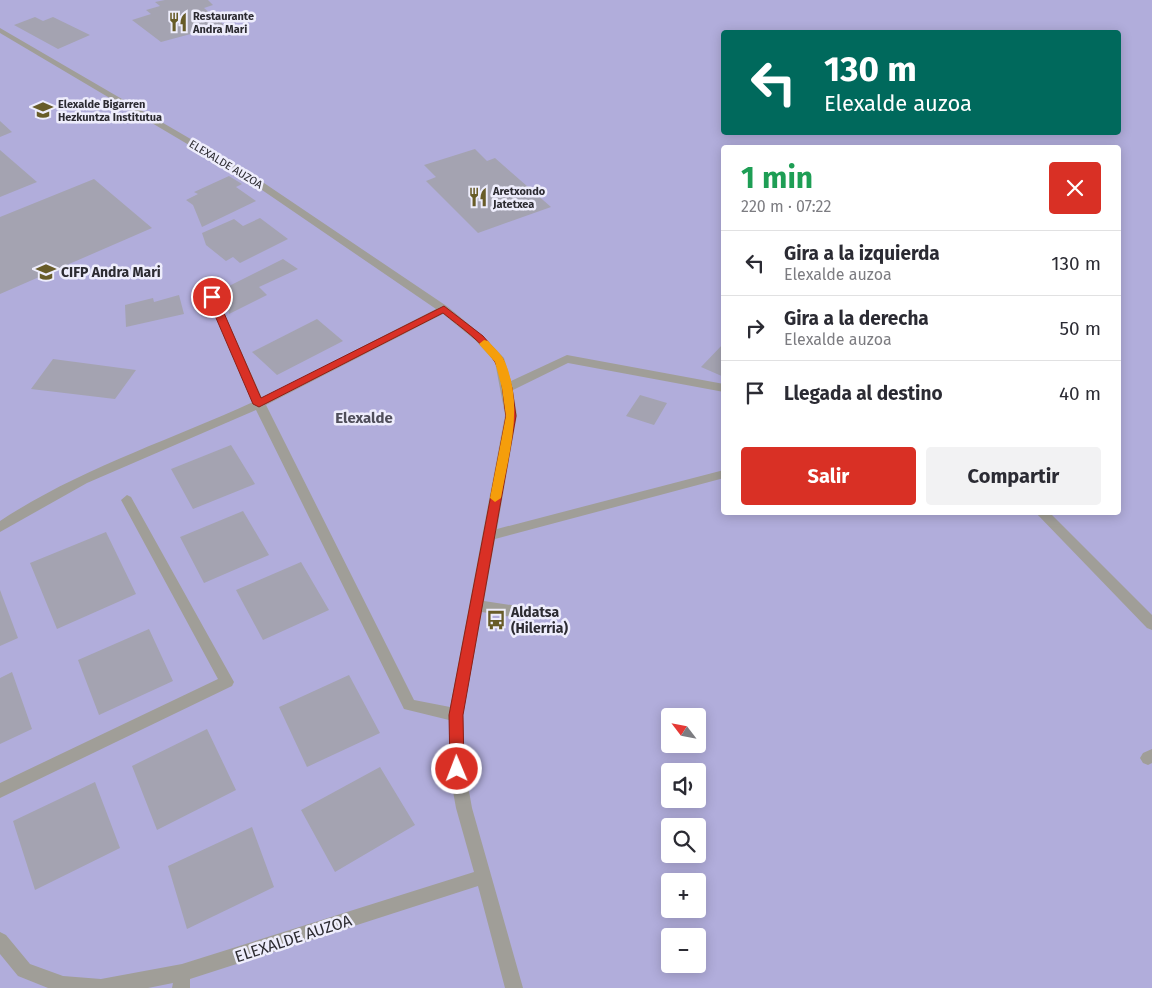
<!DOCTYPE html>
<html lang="es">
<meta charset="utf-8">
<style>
:root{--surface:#fff;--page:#f2f2f3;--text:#2b2b33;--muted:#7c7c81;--line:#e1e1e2;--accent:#d93025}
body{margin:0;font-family:"Fira Sans",sans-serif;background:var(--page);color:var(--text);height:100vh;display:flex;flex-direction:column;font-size:19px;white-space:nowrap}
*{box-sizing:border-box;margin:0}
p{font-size:16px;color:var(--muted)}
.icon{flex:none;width:28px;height:28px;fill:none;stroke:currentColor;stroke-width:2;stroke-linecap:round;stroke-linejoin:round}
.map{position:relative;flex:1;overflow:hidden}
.sheet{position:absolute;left:721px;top:145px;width:400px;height:370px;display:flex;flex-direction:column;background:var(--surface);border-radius:5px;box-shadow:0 2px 12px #0003}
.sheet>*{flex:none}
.top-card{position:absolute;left:721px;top:30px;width:400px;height:105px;border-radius:5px;box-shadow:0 2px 12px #0003;background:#00695c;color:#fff;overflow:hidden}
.needle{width:32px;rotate:302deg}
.fabs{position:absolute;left:661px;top:708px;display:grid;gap:10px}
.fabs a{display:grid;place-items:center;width:45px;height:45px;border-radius:5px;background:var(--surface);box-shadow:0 2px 12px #0003;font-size:25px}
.pin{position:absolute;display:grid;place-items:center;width:42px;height:42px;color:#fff;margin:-21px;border:2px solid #fff;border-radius:50%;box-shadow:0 1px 5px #0007}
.me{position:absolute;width:55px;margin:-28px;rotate:359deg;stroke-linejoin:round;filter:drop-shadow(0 0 4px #0008)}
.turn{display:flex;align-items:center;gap:18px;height:105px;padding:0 20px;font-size:22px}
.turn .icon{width:65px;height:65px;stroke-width:2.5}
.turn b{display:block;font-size:35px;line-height:42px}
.round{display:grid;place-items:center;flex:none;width:52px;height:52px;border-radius:5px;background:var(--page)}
.head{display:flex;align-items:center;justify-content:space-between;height:85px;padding:0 20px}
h1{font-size:30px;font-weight:700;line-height:38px;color:#1e9e55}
.cta{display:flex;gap:10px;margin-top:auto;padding:10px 20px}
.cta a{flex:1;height:58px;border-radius:5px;background:var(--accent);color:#fff;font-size:20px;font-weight:700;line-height:58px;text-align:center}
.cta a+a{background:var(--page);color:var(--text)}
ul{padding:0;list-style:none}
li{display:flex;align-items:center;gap:15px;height:65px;padding:0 20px;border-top:1px solid var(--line)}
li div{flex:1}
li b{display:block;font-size:19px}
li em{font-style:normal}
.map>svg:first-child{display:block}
.green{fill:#b1addb;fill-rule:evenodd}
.building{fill:#a4a3b1}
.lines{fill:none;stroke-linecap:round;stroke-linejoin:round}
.minor{fill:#a09e98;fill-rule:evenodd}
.route{fill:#d93025;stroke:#8d1f18}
.slow{fill:#f59e0b}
.labels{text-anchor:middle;stroke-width:5;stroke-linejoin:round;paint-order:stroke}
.far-poi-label{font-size:11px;font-weight:bold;fill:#2c2b31;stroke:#eeedfc;text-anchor:start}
.far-street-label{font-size:11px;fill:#2c2b31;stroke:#eeedfc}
.poi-label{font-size:14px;font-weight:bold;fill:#2c2b31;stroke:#eeedfc;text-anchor:start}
.neighbourhood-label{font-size:15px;font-weight:bold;fill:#4f4e5a;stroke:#eeedfc}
.near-street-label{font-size:16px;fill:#2c2b31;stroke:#eeedfc}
</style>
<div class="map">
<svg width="1152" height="988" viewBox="0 0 1152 988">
<rect width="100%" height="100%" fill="#e0dfee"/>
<path class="green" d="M0 0H1152V988H0ZM724 32H1119V132H724ZM724 148H1119V512H724ZM670 716H698V744H670ZM670 771H698V799H670ZM670 826H698V854H670ZM670 881H698V909H670ZM670 936H698V964H670Z"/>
<path class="building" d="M165 0H208L213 5 204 8 224 25 161 42 132 20 151 14 146 10 160 6 155 2Z
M35 17 43 21 53 17 90 35 58 49 14 25Z
M0 121 12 132 0 137Z
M475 149 487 161 495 158 551 207 478 233 426 181 436 177 424 165Z
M0 150 37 182 0 197Z
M229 176 242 184 236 187 256 201 202 227 193 205 186 200 198 194 194 192Z
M94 179 152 228 0 294V217Z
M260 218 288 239 240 263 233 257 226 261 206 245 202 233 234 219 243 226Z
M283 259 298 269 259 287 267 295 229 314 225 288Z
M179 295 184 314 126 327 125 305 153 298 154 302Z
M317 319 343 341 277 375 252 352Z
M724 343V377L701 367Z
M53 359 136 370 115 399 31 389Z
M640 395 667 403 654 425 626 416Z
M231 445 255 484 193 509 171 469Z
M243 511 269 555 204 583 180 537Z
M106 532 136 594 57 629 30 563Z
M301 562 329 610 263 640 236 590Z
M0 590 18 638 0 646Z
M149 629 173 681 99 715 78 660Z
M12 672 32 729 0 744V678Z
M349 675 380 733 307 767 279 707Z
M207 729 236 790 157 830 132 766Z
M380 767 415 825 335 872 301 810Z
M95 782 120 848 35 890 13 821Z
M252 827 274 887 187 929 168 866Z"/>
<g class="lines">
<path class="minor" d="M0 28 249 173 448 307 483 336 504 358 511 381 567 355 724 384V392L568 363 513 390 517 415 497 529 724 470V478L495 539 484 601 524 607 529 609 531 613 529 617 524 619 482 612 463 715 465 769 472 808 523 988H505L478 886 190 979V988H172L173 983 148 988H48L18 976 0 954V932L6 935 30 964 63 976 101 979 182 964 474 872 456 808 449 769V720L404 709 256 410 87 483 0 532V521C79 469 168 441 253 402L207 297 208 295 212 294 217 297 262 398 436 309 243 177 0 33ZM443 314 475 340 495 362 505 415 450 707 414 700 266 405Z
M127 495 131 497 234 682 232 686 0 798V783L218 679 121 500Z
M1035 512H1049L1152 615V630L1147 628Z
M1152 749V763L1148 765 1143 763 1140 758 1143 753Z"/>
</g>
<path class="route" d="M212 294 217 297 261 398 444 306 483 336 503 359 512 388 516 416 463 715 464 769 462 774 457 775 452 774 450 769 449 715 506 416C503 399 503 376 495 362 483 342 460 327 443 313L259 407 253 404 207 297Z"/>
<path class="slow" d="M484 340 488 341C493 347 502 354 505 362 524 407 509 452 501 498L495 502 490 498 506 416 502 388 495 362 479 344Z"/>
<defs>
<symbol id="restaurant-bare" viewBox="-9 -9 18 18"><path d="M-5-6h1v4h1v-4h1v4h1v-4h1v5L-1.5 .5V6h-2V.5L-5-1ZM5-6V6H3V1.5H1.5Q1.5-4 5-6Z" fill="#685c28" stroke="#eeedfc" stroke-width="2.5" paint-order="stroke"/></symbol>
<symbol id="school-bare" viewBox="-9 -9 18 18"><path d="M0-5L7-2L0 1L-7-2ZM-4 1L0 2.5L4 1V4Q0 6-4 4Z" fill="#685c28" stroke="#eeedfc" stroke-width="2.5" paint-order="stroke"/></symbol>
<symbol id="university-bare" viewBox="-9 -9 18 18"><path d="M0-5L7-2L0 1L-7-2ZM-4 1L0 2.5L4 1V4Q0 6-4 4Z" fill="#685c28" stroke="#eeedfc" stroke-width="2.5" paint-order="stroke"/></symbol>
<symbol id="bus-bare" viewBox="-9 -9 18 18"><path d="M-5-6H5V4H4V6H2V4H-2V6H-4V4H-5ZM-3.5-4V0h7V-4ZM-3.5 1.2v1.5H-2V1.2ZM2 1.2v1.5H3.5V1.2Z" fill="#685c28" stroke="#eeedfc" stroke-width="2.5" paint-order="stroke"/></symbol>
</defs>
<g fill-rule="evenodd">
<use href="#restaurant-bare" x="164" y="8" width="28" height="28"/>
<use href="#school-bare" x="29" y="96" width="28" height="28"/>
<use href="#restaurant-bare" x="464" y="183" width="28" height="28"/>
<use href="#university-bare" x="32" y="258" width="28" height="28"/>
<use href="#bus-bare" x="482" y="606" width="28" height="28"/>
</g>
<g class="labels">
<g class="far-poi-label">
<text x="193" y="20">Restaurante<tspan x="193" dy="13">Andra Mari</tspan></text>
<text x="58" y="108">Elexalde Bigarren<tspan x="58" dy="13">Hezkuntza Institutua</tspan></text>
<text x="493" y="195">Aretxondo<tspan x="493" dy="13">Jatetxea</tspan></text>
</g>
<g class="far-street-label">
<text transform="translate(226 164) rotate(31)" y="4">ELEXALDE AUZOA</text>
</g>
<g class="poi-label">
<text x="61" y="277">CIFP Andra Mari</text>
<text x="511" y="617">Aldatsa<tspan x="511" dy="16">(Hilerria)</tspan></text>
</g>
<g class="neighbourhood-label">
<text x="364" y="423">Elexalde</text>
</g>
<g class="near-street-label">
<text transform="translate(293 938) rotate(-18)" y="6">ELEXALDE AUZOA</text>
</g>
</g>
</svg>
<div class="fabs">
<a><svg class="needle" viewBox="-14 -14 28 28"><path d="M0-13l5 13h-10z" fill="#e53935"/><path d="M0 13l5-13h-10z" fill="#7c7c81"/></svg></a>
<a><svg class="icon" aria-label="sound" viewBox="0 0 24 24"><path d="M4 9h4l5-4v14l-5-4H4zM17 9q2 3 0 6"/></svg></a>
<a><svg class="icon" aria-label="search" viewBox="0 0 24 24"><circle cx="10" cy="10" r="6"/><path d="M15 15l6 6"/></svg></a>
<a>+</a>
<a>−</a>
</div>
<div class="pin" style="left:212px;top:297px;background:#d93025"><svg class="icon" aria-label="arrive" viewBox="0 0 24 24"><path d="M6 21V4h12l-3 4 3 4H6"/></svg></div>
<svg class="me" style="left:457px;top:769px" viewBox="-20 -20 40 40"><circle r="17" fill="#d93025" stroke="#fff" stroke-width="3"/><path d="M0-11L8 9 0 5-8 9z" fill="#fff"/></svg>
<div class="top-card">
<div class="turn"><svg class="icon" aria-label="left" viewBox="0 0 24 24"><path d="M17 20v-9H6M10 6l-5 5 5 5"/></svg><div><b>130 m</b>Elexalde auzoa</div></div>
</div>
<section class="sheet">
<div class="head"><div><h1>1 min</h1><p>220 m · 07:22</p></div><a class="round" style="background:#d93025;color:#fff"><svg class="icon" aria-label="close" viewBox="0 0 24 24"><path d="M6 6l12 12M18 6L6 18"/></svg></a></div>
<ul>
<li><svg class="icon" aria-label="left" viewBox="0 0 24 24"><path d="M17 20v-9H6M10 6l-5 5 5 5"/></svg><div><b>Gira a la izquierda</b><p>Elexalde auzoa</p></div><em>130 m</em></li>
<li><svg class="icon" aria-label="right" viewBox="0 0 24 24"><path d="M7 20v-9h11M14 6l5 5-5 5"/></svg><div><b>Gira a la derecha</b><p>Elexalde auzoa</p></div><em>50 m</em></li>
<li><svg class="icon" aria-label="arrive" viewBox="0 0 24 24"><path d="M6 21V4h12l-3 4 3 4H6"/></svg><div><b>Llegada al destino</b></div><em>40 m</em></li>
</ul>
<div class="cta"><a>Salir</a><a>Compartir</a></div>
</section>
</div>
